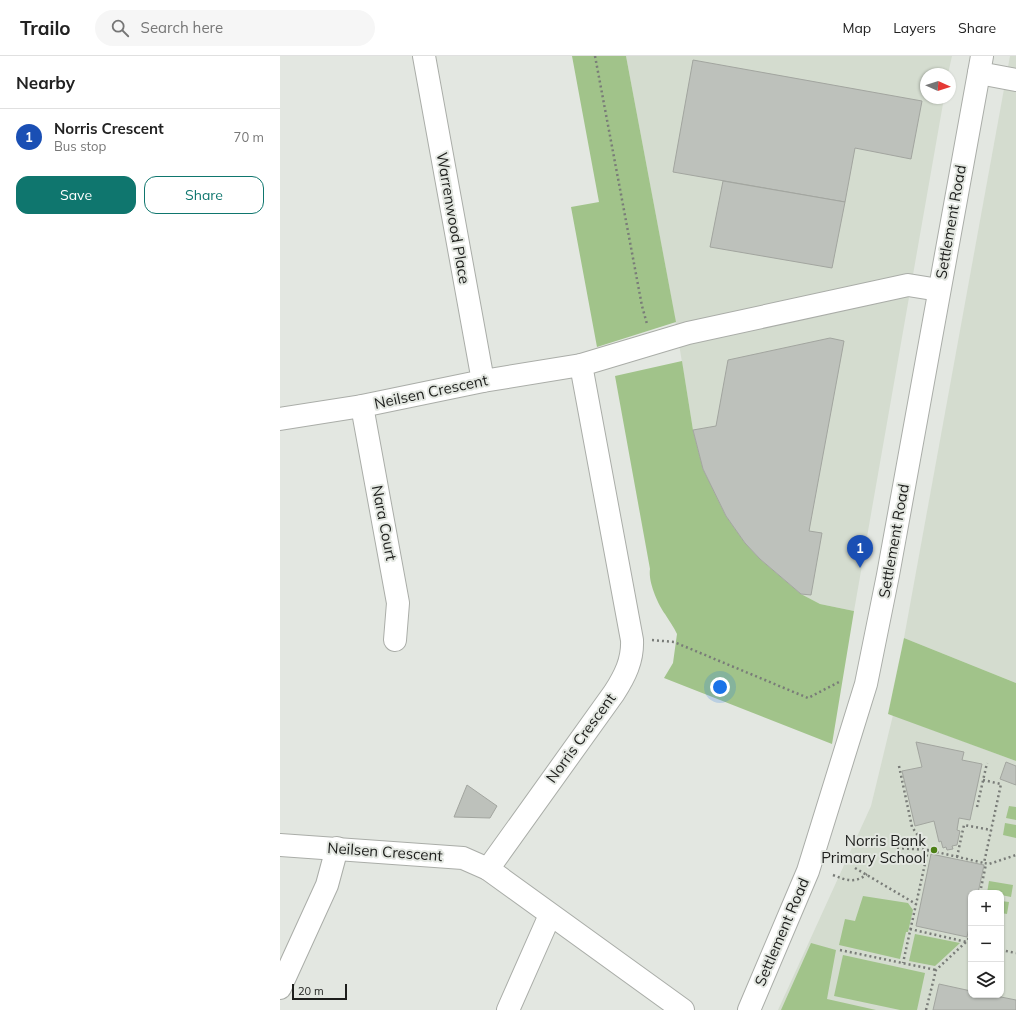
<!DOCTYPE html>
<meta charset="utf-8">
<style>
body{margin:0;font-family:Mulish,sans-serif;background:#f6f6f6;color:#222}
.controls{position:absolute;right:12px;bottom:12px;display:grid;overflow:hidden;border-radius:8px;box-shadow:0 1px 3px #0004}
.controls button{width:36px;height:36px;display:grid;place-items:center;padding:0;border:0;border-bottom:1px solid #e0e0e0;background:#fff;color:#222;font:20px sans-serif}
.compass{position:absolute;left:640px;top:12px;width:36px;height:36px;border-radius:50%;background:#fff;box-shadow:0 1px 3px #0004;rotate:93deg}
.scale{position:absolute;left:12px;bottom:10px;width:55px;box-sizing:border-box;padding-left:4px;border:2px solid #1d1e1c;border-top:0;font-size:11px;line-height:14px;white-space:nowrap;color:#1d1e1c;-webkit-text-stroke:3px #e3e7e1;paint-order:stroke}
.you{position:absolute;left:440px;top:631px;width:14px;height:14px;margin:-10px;border:3px solid #fff;border-radius:50%;background:#1a73e8;box-shadow:0 0 0 6px #1a73e833}
.badge{display:grid;place-items:center;width:26px;height:26px;border-radius:50%;background:#0f766e;color:#fff;font-size:13px;font-weight:700}
.pin{position:absolute;translate:-50% -33px;filter:drop-shadow(0 1px 2px #0008)}
.pin::after{content:'';position:absolute;top:21px;width:14px;height:12px;background:inherit;clip-path:polygon(0 0,100% 0,50% 100%)}
.list{margin:0;padding:0;list-style:none}
h2{display:flex;justify-content:space-between;align-items:center;height:52px;margin:0;padding:0 16px;font-size:17px}
h2 small{font-size:13px;font-weight:400;color:#767676}
.list li{display:grid;grid-template-columns:26px 1fr auto;gap:12px;align-items:center;box-sizing:border-box;height:56px;padding:0 16px;border-top:1px solid #e0e0e0}
.list b{display:block;font-size:15px;white-space:nowrap}
.list p{margin:0;font-size:13px;white-space:nowrap;color:#767676}
.list em{font-size:13px;font-style:normal;color:#767676}
.actions{display:flex;gap:8px;padding:12px 16px}
.actions a{flex:1;padding:9px 0;border:1px solid #0f766e;border-radius:12px;text-align:center;font-size:14px;color:#0f766e}
.actions .main{background:#0f766e;color:#fff}
.icon{flex:none;width:22px;height:22px;fill:none;stroke:currentColor;stroke-width:2;stroke-linecap:round;stroke-linejoin:round}
.map{position:relative;flex:none;width:736px;height:954px;overflow:hidden}
header{display:flex;align-items:center;gap:24px;box-sizing:border-box;height:56px;padding:0 20px;background:#fff;border-bottom:1px solid #e0e0e0}
header strong{font-size:19px}
nav{display:flex;gap:22px;margin-inline-start:auto;font-size:14px}
.search{width:280px;height:36px;background:#f6f6f6;display:flex;align-items:center;gap:10px;box-sizing:border-box;padding:0 14px;border-radius:22px;color:#767676;font-size:15px}
main{display:flex}
aside{flex:1;background:#fff}
.map>svg:first-child{display:block}
.built{fill:#d4dccf;fill-rule:evenodd}
.green{fill:#a1c38a}
.building{fill:#bdc1bb;stroke:#a2a59f}
.lines{fill:none;stroke-linecap:round;stroke-linejoin:round}
.minor-casing{stroke:#aaada8;stroke-width:24}
.major-casing{stroke:#aaada8;stroke-width:24}
.path{stroke:#797c78;stroke-width:2.5;stroke-dasharray:2 3;stroke-linecap:butt}
.minor{stroke:#fff;stroke-width:22}
.major{stroke:#fff;stroke-width:22}
.poi-dot{fill:#4d8116;stroke:#e3e7e1;stroke-width:1.5}
.labels{text-anchor:middle;stroke-width:4;stroke-linejoin:round;paint-order:stroke}
.street-label{font-size:15px;fill:#1d1e1c;stroke:#e3e7e1}
.poi-label{font-size:15px;fill:#1d1e1c;stroke:#e3e7e1;text-anchor:end}
</style>
<header>
<strong>Trailo</strong>
<div class="search"><svg class="icon" aria-label="search" viewBox="0 0 24 24"><circle cx="10" cy="10" r="6"/><path d="M15 15l6 6"/></svg>Search here</div>
<nav><a>Map</a><a>Layers</a><a>Share</a></nav>
</header>
<main>
<aside>
<h2>Nearby<small></small></h2>
<ul class="list">
<li><span class="badge" style="background:#1a4fb4">1</span><div><b>Norris Crescent</b><p>Bus stop</p></div><em>70 m</em></li>
</ul>
<div class="actions"><a class="main">Save</a><a>Share</a></div>
</aside>
<div class="map">
<svg width="736" height="954" viewBox="0 0 736 954">
<rect width="100%" height="100%" fill="#e3e7e1"/>
<g class="built">
<polygon points="346,0 672,0 668,18 646,18 646,42 664,42 574,555 540,548 534,545 521,538 480,503 465,487 446,460 423,413 413,374 393,251"/>
<polygon points="730,0 736,0 736,627 624,582"/>
<path d="M613 659 736 705V954H498L591 750ZM691 837H721V939H691Z"/>
</g>
<g class="green">
<polygon points="292,0 346,0 396,266 317,291 291,151 319,146"/>
<path d="M402 305 413 374 423 413 446 460 465 487 480 503 521 538 540 548 574 555 552 688 384 622 393 607 397 578C394 571 389 565 385 558 378 548 368 526 370 513L335 320Z"/>
<polygon points="624,582 736,627 736,705 608,658"/>
<polygon points="729,750 736,751 736,764 726,762"/>
<polygon points="725,767 736,769 736,782 723,779"/>
<polygon points="709,825 733,829 731,841 721,839 721,837 707,837"/>
<polygon points="583,840 628,847 633,854 628,876 626,876 620,903 559,889 565,863 575,865"/>
<polygon points="721,845 729,846 727,858 721,857"/>
<polygon points="635,878 680,887 655,910 629,905"/>
<polygon points="531,887 556,894 547,943 596,954 501,954"/>
<polygon points="563,899 645,917 637,954 620,954 554,940"/>
</g>
<g class="building">
<polygon points="413,4 642,45 631,103 575,92 565,146 393,116"/>
<polygon points="443,125 565,146 552,212 430,191"/>
<polygon points="550,282 564,285 529,475 542,477 531,539 521,538 480,503 465,487 446,460 423,413 413,374 436,370 448,304"/>
<polygon points="636,686 684,696 682,704 702,708 690,764 679,762 677,774 680,775 677,789 672,790 673,793 667,794 666,791 663,792 661,785 659,786 654,765 635,770 622,715 642,711"/>
<polygon points="726,706 736,710 736,729 720,723"/>
<polygon points="187,729 217,750 210,762 174,761"/>
<polygon points="651,798 704,809 698,837 691,837 691,862 687,881 636,870"/>
<polygon points="659,928 691,935 691,939 711,939 736,944 736,954 653,954"/>
</g>
<g class="lines">
<defs>
<g id="minor">
<polyline points="144,0 203,325"/>
<polyline points="699,17 736,24"/>
<polyline points="82,350 118,547 115,584"/>
<polyline points="0,363 82,350 203,325 301,309"/>
<polyline points="0,789 183,802 208,813"/>
<polyline points="0,932 47,829 57,792"/>
<polyline points="228,954 270,859"/>
<path d="M403 954 208 813 334 637C345 620 353 604 352 584L301 309 408 277 628 229 659 234"/>
</g>
<polyline id="major" points="469,954 528,815 586,628 608,519 702,0"/>
</defs>
<use href="#minor" class="minor-casing"/>
<use href="#major" class="major-casing"/>
<g class="path">
<polyline points="315,0 362,250 367,268"/>
<polyline points="372,584 394,586 528,642 559,626"/>
<polyline points="619,710 632,771 648,794 623,907"/>
<polyline points="703,724 721,728 704,807 709,808 736,799"/>
<polyline points="697,751 707,707"/>
<polyline points="617,792 648,794 704,807"/>
<polyline points="677,801 684,769 711,774"/>
<polyline points="575,812 636,848"/>
<path d="M553 819C565 824 575 828 587 818"/>
<polyline points="700,837 706,808"/>
<polyline points="630,873 691,887"/>
<polyline points="560,894 656,914"/>
<polyline points="721,894 736,897"/>
<polyline points="646,954 656,914 686,886 690,881 691,877"/>
</g>
<use href="#minor" class="minor"/>
<use href="#major" class="major"/>
</g>
<circle class="poi-dot" cx="654" cy="794" r="4"/>
<g class="labels">
<g class="street-label">
<text transform="translate(173 162) rotate(80)" y="5">Warrenwood Place</text>
<text transform="translate(671 166) rotate(-80)" y="5">Settlement Road</text>
<text transform="translate(151 336) rotate(-12)" y="5">Neilsen Crescent</text>
<text transform="translate(104 467) rotate(79)" y="5">Nara Court</text>
<text transform="translate(614 485) rotate(-80)" y="5">Settlement Road</text>
<text transform="translate(301 682) rotate(-54)" y="5">Norris Crescent</text>
<text transform="translate(105 796) rotate(4)" y="5">Neilsen Crescent</text>
<text transform="translate(502 876) rotate(-67)" y="5">Settlement Road</text>
</g>
<g class="poi-label">
<text x="646" y="790">Norris Bank<tspan x="646" dy="17">Primary School</tspan></text>
</g>
</g>
</svg>
<div class="controls">
<button>+</button>
<button>−</button>
<button><svg class="icon" aria-label="layers" viewBox="0 0 24 24"><path d="M12 4l9 5-9 5-9-5zM3 14l9 5 9-5"/></svg></button>
</div>
<svg class="compass" viewBox="-18 -18 36 36"><path d="M0-13l5 13h-10z" fill="#e53935"/><path d="M0 13l5-13h-10z" fill="#767676"/></svg>
<div class="scale">20 m</div>
<div class="you"></div>
<div class="pin badge" style="left:580px;top:512px;background:#1a4fb4">1</div>
</div>
</main>
